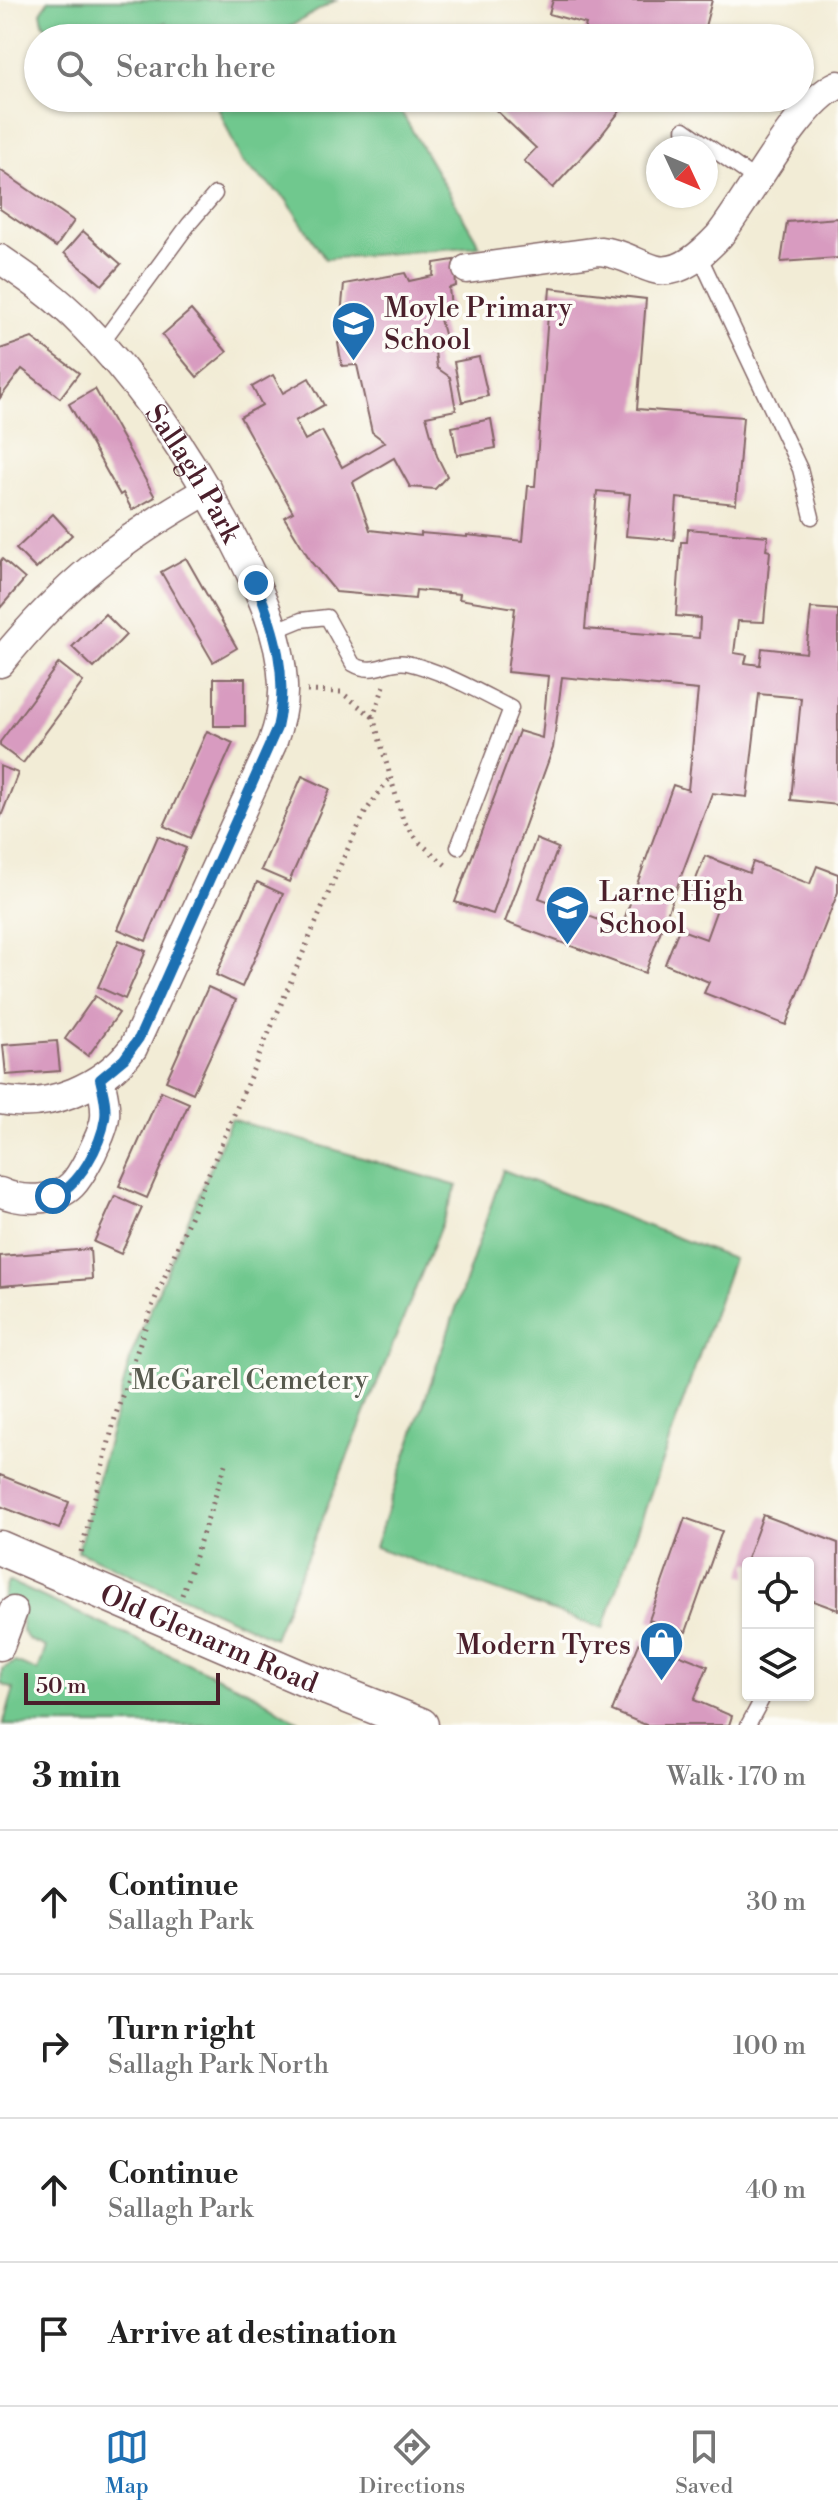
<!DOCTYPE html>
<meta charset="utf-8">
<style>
body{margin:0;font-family:"Libre Bodoni",serif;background:#f2f2f2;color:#222}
.controls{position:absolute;right:24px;bottom:24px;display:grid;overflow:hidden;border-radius:8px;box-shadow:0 2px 6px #0004}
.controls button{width:72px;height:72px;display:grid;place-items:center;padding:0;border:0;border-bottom:2px solid #e0e0e0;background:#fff;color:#222;font:40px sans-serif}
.compass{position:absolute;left:646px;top:136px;width:72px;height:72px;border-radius:50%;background:#fff;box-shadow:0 2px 6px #0004;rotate:134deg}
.scale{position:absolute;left:24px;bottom:20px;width:196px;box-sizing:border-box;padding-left:8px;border:4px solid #4a1f2b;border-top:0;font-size:22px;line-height:28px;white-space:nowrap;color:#4a1f2b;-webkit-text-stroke:6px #fdfcf7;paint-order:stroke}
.stop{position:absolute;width:24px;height:24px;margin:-18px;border:6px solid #1f6fb2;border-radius:50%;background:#fff}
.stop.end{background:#1f6fb2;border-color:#fff;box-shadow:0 2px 8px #0008}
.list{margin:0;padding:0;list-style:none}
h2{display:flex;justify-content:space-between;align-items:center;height:104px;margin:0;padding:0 32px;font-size:34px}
h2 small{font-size:26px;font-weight:400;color:#767676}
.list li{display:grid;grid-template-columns:52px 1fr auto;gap:24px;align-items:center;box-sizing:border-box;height:144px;padding:0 32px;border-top:2px solid #e0e0e0}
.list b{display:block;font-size:30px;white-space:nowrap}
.list p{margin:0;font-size:26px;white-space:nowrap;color:#767676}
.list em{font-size:26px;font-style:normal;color:#767676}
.icon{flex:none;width:44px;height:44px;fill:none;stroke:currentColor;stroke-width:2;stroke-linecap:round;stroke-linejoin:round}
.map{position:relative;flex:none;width:838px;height:1725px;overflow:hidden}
.search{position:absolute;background:#fff;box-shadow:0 2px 6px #0004;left:24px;right:24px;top:24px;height:88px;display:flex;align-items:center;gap:20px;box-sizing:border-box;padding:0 28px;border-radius:44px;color:#767676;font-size:30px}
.sheet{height:680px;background:#fff}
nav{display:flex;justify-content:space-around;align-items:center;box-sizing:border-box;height:112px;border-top:2px solid #e0e0e0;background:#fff;font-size:22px;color:#767676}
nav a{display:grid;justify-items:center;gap:4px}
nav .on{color:#1f6fb2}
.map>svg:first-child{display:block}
.green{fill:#6fc88e;stroke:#5c745c;stroke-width:2}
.building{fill:#d89bc0}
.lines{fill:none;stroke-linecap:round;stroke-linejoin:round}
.service-casing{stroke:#856767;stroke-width:17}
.minor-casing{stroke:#856767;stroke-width:31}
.tertiary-casing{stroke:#856767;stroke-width:37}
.path{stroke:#856767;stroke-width:5;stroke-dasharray:2 6;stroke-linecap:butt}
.service{stroke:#fff;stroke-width:14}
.minor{stroke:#fff;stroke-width:28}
.tertiary{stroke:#fff;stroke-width:34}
.route{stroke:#1f6fb2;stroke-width:10}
.labels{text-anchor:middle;stroke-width:7;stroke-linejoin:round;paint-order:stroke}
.poi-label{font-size:28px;fill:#4a1f2b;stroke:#fdfcf7;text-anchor:start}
.street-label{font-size:28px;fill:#4a1f2b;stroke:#fdfcf7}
.park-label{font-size:28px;fill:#575a4e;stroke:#fdfcf7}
</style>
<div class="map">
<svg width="838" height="1725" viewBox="0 0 838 1725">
<rect width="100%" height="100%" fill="#fdfcf7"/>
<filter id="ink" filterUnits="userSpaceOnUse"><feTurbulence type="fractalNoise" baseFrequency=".0125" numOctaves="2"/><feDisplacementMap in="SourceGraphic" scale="16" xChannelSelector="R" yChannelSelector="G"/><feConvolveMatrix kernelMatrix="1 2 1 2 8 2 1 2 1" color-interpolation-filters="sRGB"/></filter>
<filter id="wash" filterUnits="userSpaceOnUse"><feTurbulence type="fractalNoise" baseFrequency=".006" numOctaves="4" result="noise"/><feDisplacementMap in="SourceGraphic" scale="32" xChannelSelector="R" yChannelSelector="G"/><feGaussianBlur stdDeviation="1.8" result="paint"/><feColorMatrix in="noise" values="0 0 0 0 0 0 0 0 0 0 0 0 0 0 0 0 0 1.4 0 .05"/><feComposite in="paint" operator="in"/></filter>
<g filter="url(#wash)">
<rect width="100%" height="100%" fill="#f2ecd6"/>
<g class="green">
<polygon points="49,0 336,0 270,38 175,38 166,22 136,38 58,38 43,23 41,12"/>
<polygon points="214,98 393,98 480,246 325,259 286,199 242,162"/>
<polygon points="231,1119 457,1186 274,1638 78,1551 132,1353"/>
<polygon points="503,1170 733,1259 603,1629 375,1547"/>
<polygon points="8,1581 251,1692 290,1717 309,1725 3,1725 14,1689 1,1684 2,1669 15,1662 38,1671 46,1647 29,1640 22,1631 22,1615 0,1605"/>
</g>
<g id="blocks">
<g class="building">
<polygon points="553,0 712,0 702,38 582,38 586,24 549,14"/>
<polygon points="483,98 630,98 599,138 553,188 524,161 536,148"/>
<polygon points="0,170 74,221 56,247 0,209"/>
<polygon points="838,218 838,258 781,262 787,222"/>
<polygon points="83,231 121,264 102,285 64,253"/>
<polygon points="454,260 456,286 449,288 451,308 438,312 445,338 434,343 437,368 450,377 456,410 426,416 437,456 447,476 435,489 410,487 394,458 353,482 370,530 421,536 421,533 467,537 467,535 523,541 528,486 535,486 550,288 646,299 637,409 743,417 736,504 677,498 674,540 626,536 630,494 597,491 585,629 699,638 700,618 676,616 681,542 687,542 688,529 768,536 766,550 770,551 764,622 738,621 734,653 747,655 745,663 760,665 762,648 806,653 811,608 838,610 838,805 791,800 801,698 759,694 747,797 712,793 645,973 505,922 536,839 558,848 539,898 621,928 673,785 688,790 698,690 562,677 553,748 493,914 455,902 519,731 542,738 548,676 507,672 515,608 459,599 460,594 416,590 415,599 336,592 312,563 284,517 293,512 240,417 262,405 252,387 273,375 283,393 309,378 324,405 295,421 305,440 322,431 342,467 385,442 372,432 357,365 342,366 338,343 356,338 357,321 340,326 344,284 405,273 409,281 433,276 434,263"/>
<polygon points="191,310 227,352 197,377 162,335"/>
<polygon points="32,338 79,373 60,398 22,369 0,398 0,349"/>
<polygon points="479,357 488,396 462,402 454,362"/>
<polygon points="95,389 155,497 132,510 123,493 120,495 69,404"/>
<polygon points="491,419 496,448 457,455 452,427"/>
<polygon points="53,514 72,535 36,569 16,549"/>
<polygon points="186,558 237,648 213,662 161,572"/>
<polygon points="2,559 25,579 0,608 0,562"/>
<polygon points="105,614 126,635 94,668 72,647"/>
<polygon points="59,663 83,682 23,763 0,746 0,742"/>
<rect x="214" y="678" width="31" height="48"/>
<polygon points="207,731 233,743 190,838 164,826"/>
<polygon points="0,766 18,773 0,819"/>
<polygon points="302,776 330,789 289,882 261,870"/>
<polygon points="158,836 186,848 146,941 118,929"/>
<polygon points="705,856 749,873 753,862 810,884 817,866 838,874 838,892 786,1025 704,993 709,982 665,964 679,929 706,939 718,906 690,895"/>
<polygon points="257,882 283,894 242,987 216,975"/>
<polygon points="119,940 146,951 125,999 98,987"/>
<polygon points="208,987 236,1000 193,1093 166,1081"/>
<polygon points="95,996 119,1013 88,1056 65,1039"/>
<polygon points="57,1041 60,1071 6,1075 3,1045"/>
<polygon points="161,1091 189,1103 147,1198 119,1186"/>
<polygon points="115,1196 142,1208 121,1254 94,1242"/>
<polygon points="90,1249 92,1279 0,1286 0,1256"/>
<polygon points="0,1475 69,1502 59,1529 0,1506"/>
<polygon points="763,1515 838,1543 838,1610 808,1599 808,1563 748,1563 748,1577 741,1575"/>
<polygon points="685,1518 722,1531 686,1632 649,1620"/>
<polygon points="641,1639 708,1666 694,1700 732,1716 729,1725 646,1725 612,1711"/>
</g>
</g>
</g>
<g filter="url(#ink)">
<use href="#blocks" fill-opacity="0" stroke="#856767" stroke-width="2"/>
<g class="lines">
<defs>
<g id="service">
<polyline points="684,129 758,181"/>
<polyline points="699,255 800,469 812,517"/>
<polyline points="100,345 189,224 215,194"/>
<path d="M274 631 301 620 327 617 353 664C375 677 387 659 407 663 443 671 479 692 511 708L458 847"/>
<polyline points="748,1725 761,1701"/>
</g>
<g id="minor">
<path id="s1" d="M0 259C29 279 57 298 81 323 144 387 194 462 235 542 258 587 281 633 283 685 284 705 279 725 272 744L133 1048C102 1087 50 1110 0 1100"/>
<path d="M467 269 600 251C622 253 635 263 654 269 679 277 704 252 719 236 749 199 798 102 838 85"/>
<path d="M0 663C63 585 121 539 208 490"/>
<path d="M0 1192C21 1202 55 1202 72 1185 81 1176 86 1164 92 1153 97 1141 104 1130 105 1117 106 1104 103 1092 100 1079"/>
<polyline points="0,1646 13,1611"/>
</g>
<g id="tertiary">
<path id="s2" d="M0 1548 302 1678 421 1725"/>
</g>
</defs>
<use href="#service" class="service-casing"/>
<use href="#minor" class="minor-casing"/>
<use href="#tertiary" class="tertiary-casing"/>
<g class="path">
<polyline points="384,686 373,717 403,820 419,842 448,867"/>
<polyline points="307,691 341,692 373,717"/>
<polyline points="81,1552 116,1414 153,1304 343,859 366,811 389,779"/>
<polyline points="182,1595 227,1461"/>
</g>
<use href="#service" class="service"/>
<use href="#minor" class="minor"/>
<use href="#tertiary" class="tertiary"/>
</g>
</g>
<g class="lines" filter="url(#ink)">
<path class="route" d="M53 1196C79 1187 101 1145 105 1118 107 1105 103 1092 100 1079L124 1059 139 1038 277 728C289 676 275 631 256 583"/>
</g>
<defs>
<symbol id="school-pin" viewBox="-11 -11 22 30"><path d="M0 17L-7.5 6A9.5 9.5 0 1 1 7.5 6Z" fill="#1f6fb2" stroke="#fdfcf7"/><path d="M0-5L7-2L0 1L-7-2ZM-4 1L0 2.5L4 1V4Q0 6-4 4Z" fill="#fff"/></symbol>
<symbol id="shop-pin" viewBox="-11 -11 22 30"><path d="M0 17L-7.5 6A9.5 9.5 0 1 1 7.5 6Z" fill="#1f6fb2" stroke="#fdfcf7"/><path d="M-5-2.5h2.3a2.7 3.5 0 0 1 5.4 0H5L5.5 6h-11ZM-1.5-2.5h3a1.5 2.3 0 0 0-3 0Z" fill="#fff"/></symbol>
</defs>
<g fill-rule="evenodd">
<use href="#school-pin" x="328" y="298" width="51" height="69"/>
<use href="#school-pin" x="542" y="882" width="51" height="69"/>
<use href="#shop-pin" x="636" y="1618" width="51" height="69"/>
</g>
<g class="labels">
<g class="poi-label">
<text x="384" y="317">Moyle Primary<tspan x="384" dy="32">School</tspan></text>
<text x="599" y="901">Larne High<tspan x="599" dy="32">School</tspan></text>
<text x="631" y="1654" text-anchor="end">Modern Tyres</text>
</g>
<g class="street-label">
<text dy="10" stroke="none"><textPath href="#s1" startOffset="292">Sallagh Park</textPath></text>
<text dy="10" stroke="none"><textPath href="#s2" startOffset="228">Old Glenarm Road</textPath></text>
</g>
<g class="park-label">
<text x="250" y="1389">McGarel Cemetery</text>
</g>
</g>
</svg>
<div class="controls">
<button><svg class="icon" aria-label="locate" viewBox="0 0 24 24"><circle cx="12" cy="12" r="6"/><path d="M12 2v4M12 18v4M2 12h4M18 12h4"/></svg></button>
<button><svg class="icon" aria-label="layers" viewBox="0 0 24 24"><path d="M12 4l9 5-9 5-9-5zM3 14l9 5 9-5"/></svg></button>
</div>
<svg class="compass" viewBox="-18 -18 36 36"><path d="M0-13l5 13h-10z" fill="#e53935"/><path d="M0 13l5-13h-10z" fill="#767676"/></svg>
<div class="scale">50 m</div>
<div class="stop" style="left:53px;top:1196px"></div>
<div class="stop end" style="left:256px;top:583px"></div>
<div class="search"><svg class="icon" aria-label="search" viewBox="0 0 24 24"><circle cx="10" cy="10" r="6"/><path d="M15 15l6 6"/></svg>Search here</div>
</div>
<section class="sheet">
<h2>3 min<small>Walk · 170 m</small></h2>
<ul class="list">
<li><svg class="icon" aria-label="ahead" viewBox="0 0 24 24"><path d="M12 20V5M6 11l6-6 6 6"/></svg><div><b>Continue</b><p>Sallagh Park</p></div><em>30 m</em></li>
<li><svg class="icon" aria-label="right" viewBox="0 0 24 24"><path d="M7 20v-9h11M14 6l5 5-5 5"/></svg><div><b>Turn right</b><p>Sallagh Park North</p></div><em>100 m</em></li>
<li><svg class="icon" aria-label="ahead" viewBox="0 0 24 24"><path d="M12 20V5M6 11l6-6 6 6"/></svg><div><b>Continue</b><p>Sallagh Park</p></div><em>40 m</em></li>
<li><svg class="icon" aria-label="arrive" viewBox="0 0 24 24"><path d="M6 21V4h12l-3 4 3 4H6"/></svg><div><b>Arrive at destination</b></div></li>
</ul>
</section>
<nav>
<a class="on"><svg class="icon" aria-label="map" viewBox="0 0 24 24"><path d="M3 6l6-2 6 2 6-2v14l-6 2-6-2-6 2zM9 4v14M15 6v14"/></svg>Map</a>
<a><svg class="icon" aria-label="directions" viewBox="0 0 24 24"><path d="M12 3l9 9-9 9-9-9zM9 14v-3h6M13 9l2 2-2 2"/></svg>Directions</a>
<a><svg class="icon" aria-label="saved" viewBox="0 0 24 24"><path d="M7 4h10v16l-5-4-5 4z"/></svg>Saved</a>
</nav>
